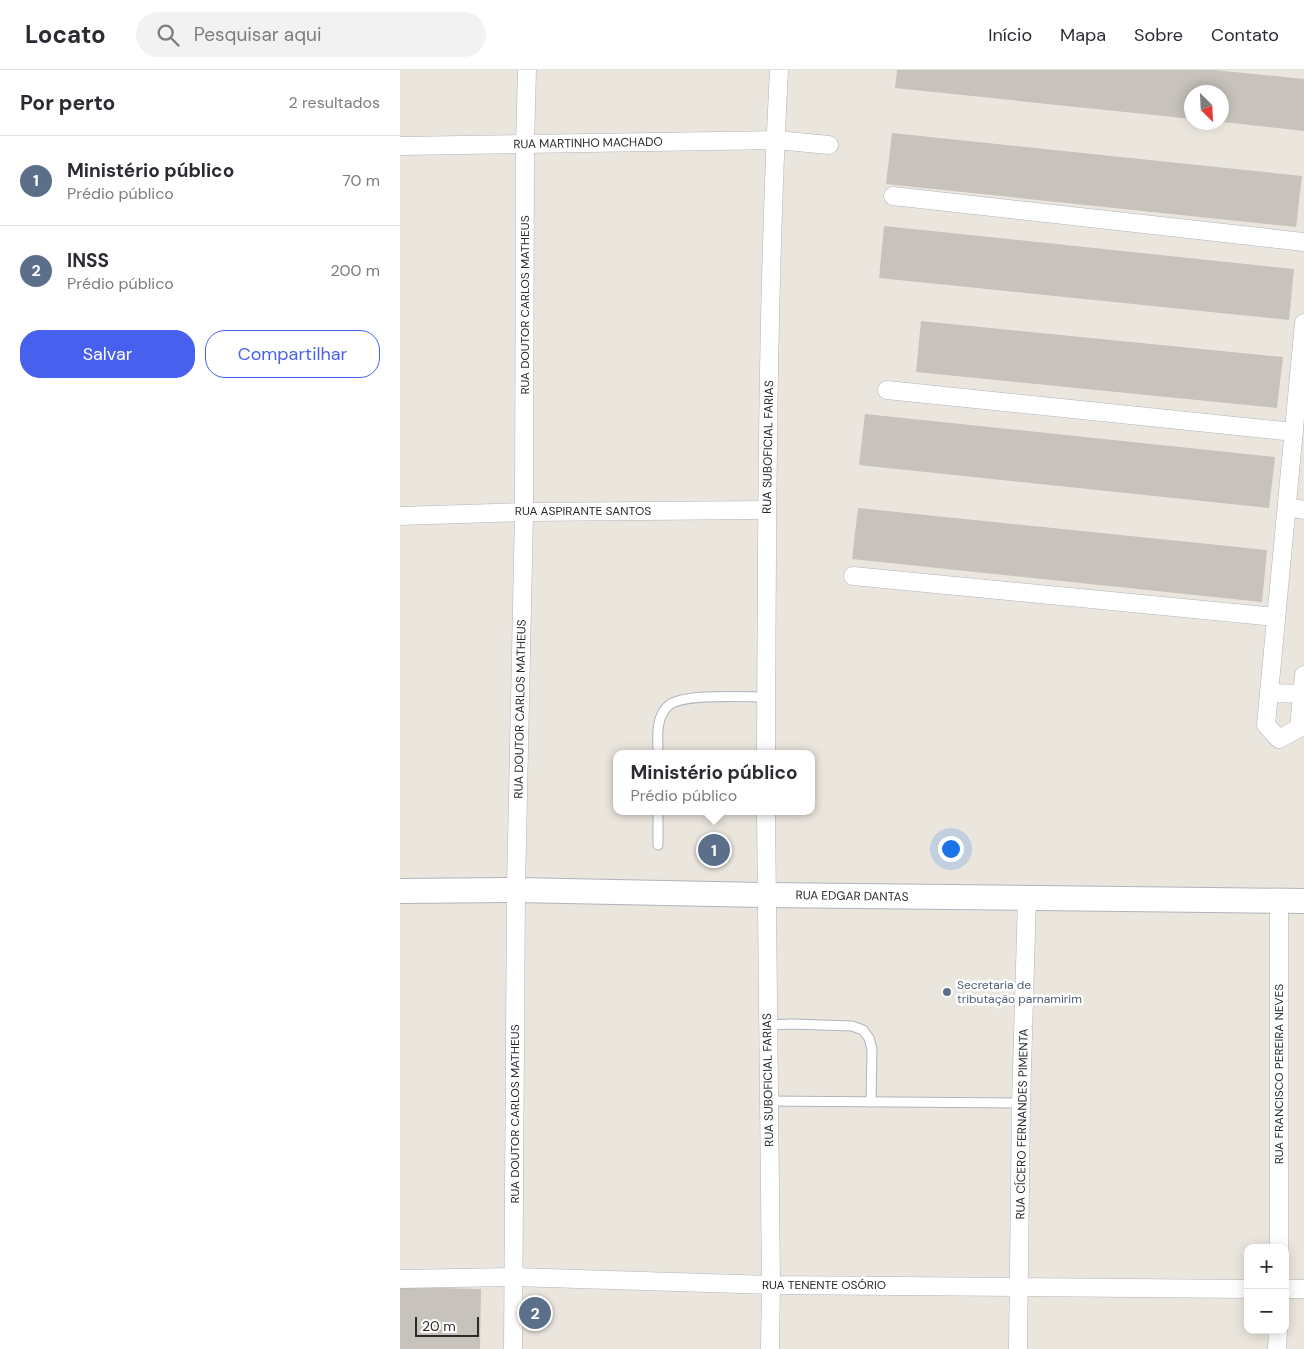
<!DOCTYPE html>
<html lang="pt">
<meta charset="utf-8">
<style>
body{margin:0;font-family:"DM Sans",sans-serif;background:#f2f2f3;color:#2b2b33}
.controls{position:absolute;right:15px;bottom:15px;display:grid;overflow:hidden;border-radius:10px;box-shadow:0 2px 12px #0003}
.controls button{width:45px;height:45px;display:grid;place-items:center;padding:0;border:0;border-bottom:1px solid #e1e1e2;background:#fff;color:#2b2b33;font:25px sans-serif}
.compass{position:absolute;left:784px;top:15px;width:45px;height:45px;border-radius:50%;background:#fff;box-shadow:0 2px 12px #0003;rotate:156deg}
.scale{position:absolute;left:15px;bottom:12px;width:64px;box-sizing:border-box;padding-left:5px;border:2px solid #2a2a2a;border-top:0;font-size:14px;line-height:18px;white-space:nowrap;color:#2a2a2a;-webkit-text-stroke:4px #fff;paint-order:stroke}
.you{position:absolute;left:550px;top:778px;width:18px;height:18px;margin:-12px;border:4px solid #fff;border-radius:50%;background:#1a73e8;box-shadow:0 0 0 8px #1a73e833}
.badge{display:grid;place-items:center;width:32px;height:32px;border-radius:50%;background:#4760ee;color:#fff;font-size:16px;font-weight:700}
.pin{position:absolute;translate:-50% -50%;border:2px solid #fff;box-shadow:0 1px 5px #0006}
.popup{position:absolute;left:213px;top:680px;width:202px;height:65px;box-sizing:border-box;display:grid;place-content:center;border-radius:10px;background:#fff;filter:drop-shadow(0 1px 4px #0005);font-size:16px;white-space:nowrap;color:#7c7c81}
.popup b{font-size:19px;color:#2b2b33}
.popup::after{content:'';position:absolute;left:50%;top:100%;margin-left:-10px;border:10px solid transparent;border-top-color:#fff}
.list{margin:0;padding:0;list-style:none}
h2{display:flex;justify-content:space-between;align-items:center;height:65px;margin:0;padding:0 20px;font-size:21px}
h2 small{font-size:16px;font-weight:400;color:#7c7c81}
.list li{display:grid;grid-template-columns:32px 1fr auto;gap:15px;align-items:center;box-sizing:border-box;height:90px;padding:0 20px;border-top:1px solid #e1e1e2}
.list b{display:block;font-size:19px;white-space:nowrap}
.list p{margin:0;font-size:16px;white-space:nowrap;color:#7c7c81}
.list em{font-size:16px;font-style:normal;color:#7c7c81}
.actions{display:flex;gap:10px;padding:15px 20px}
.actions a{flex:1;padding:11px 0;border:1px solid #4760ee;border-radius:20px;text-align:center;font-size:18px;color:#4760ee}
.actions .main{background:#4760ee;color:#fff}
.icon{flex:none;width:28px;height:28px;fill:none;stroke:currentColor;stroke-width:2;stroke-linecap:round;stroke-linejoin:round}
.map{position:relative;flex:none;width:904px;height:1279px;overflow:hidden}
header{display:flex;align-items:center;gap:30px;box-sizing:border-box;height:70px;padding:0 25px;background:#fff;border-bottom:1px solid #e1e1e2}
header strong{font-size:24px}
nav{display:flex;gap:28px;margin-inline-start:auto;font-size:18px}
.search{width:350px;height:45px;background:#f2f2f3;display:flex;align-items:center;gap:12px;box-sizing:border-box;padding:0 18px;border-radius:28px;color:#7c7c81;font-size:19px}
main{display:flex}
aside{flex:1;background:#fff}
.map>svg:first-child{display:block}
.building{fill:#c7c2bc}
.lines{fill:none;stroke-linecap:round;stroke-linejoin:round}
.lane-casing{stroke:#b0b3bd;stroke-width:11}
.street-casing{stroke:#b0b3bd;stroke-width:19}
.secondary-casing{stroke:#b0b3bd;stroke-width:26}
.lane{stroke:#fff;stroke-width:9}
.street{stroke:#fff;stroke-width:18}
.secondary{stroke:#fff;stroke-width:24}
.service-dot{fill:#5c6f8a;stroke:#fff;stroke-width:2}
.labels{text-anchor:middle;stroke-width:5;stroke-linejoin:round;paint-order:stroke}
.street-label{font-size:12px;fill:#2a2a2a;stroke:#fff}
.service-label{font-size:12px;fill:#4e5e75;stroke:#fff;text-anchor:start}
</style>
<header>
<strong>Locato</strong>
<div class="search"><svg class="icon" aria-label="search" viewBox="0 0 24 24"><circle cx="10" cy="10" r="6"/><path d="M15 15l6 6"/></svg>Pesquisar aqui</div>
<nav><a>Início</a><a>Mapa</a><a>Sobre</a><a>Contato</a></nav>
</header>
<main>
<aside>
<h2>Por perto<small>2 resultados</small></h2>
<ul class="list">
<li><span class="badge" style="background:#5c6f8a">1</span><div><b>Ministério público</b><p>Prédio público</p></div><em>70 m</em></li>
<li><span class="badge" style="background:#5c6f8a">2</span><div><b>INSS</b><p>Prédio público</p></div><em>200 m</em></li>
</ul>
<div class="actions"><a class="main">Salvar</a><a>Compartilhar</a></div>
</aside>
<div class="map">
<svg width="904" height="1279" viewBox="0 0 904 1279">
<rect width="100%" height="100%" fill="#ebe6dd"/>
<g class="building">
<polygon points="497,0 814,0 904,9 904,61 822,52 822,22 792,22 792,49 495,18"/>
<polygon points="492,63 902,106 896,157 486,114"/>
<polygon points="484,156 894,199 889,250 479,208"/>
<polygon points="521,251 883,287 877,338 516,302"/>
<polygon points="465,344 875,387 869,438 459,395"/>
<polygon points="458,438 867,480 862,532 452,489"/>
<polygon points="0,1217 81,1219 80,1279 0,1279"/>
</g>
<g class="lines">
<defs>
<g id="lane">
<path d="M258 684C258 668 255 648 268 636 281 623 345 627 366 627"/>
<polyline points="258,741 258,775"/>
<polyline points="367,955 392,954 452,956 463,960 469,968 472,979 471,1032"/>
<polyline points="368,1031 621,1033"/>
</g>
<g id="street">
<polyline points="0,76 376,70 429,75"/>
<polyline points="493,126 904,172"/>
<polyline points="904,253 866,655 879,669 899,658 904,605"/>
<polyline points="487,320 894,362"/>
<polyline points="887,437 904,440"/>
<polyline points="0,446 124,442 367,440"/>
<polyline points="453,506 876,547"/>
<polyline points="869,623 902,624"/>
<path d="M366 684C367 456 367 228 379 0"/>
<polyline points="366,741 371,1215 370,1279"/>
<polyline points="879,1178 879,831"/>
<polyline points="0,1209 114,1207 371,1215 848,1219"/>
<polyline points="885,1219 904,1219"/>
<polyline points="113,1279 116,820 124,442 125,74 127,0"/>
<polyline points="618,1279 621,1033 627,828"/>
<polyline points="877,1279 878,1260"/>
</g>
<polyline id="secondary" points="0,821 116,820 365,825 904,831"/>
</defs>
<use href="#lane" class="lane-casing"/>
<use href="#street" class="street-casing"/>
<use href="#secondary" class="secondary-casing"/>
<use href="#lane" class="lane"/>
<use href="#street" class="street"/>
<use href="#secondary" class="secondary"/>
</g>
<circle class="service-dot" cx="547" cy="922" r="5"/>
<g class="labels">
<g class="street-label">
<text transform="translate(188 73) rotate(-1)" y="4">RUA MARTINHO MACHADO</text>
<text transform="translate(125 235) rotate(-90)" y="4">RUA DOUTOR CARLOS MATHEUS</text>
<text transform="translate(368 377) rotate(-89)" y="4">RUA SUBOFICIAL FARIAS</text>
<text x="183" y="445">RUA ASPIRANTE SANTOS</text>
<text transform="translate(120 639) rotate(-89)" y="4">RUA DOUTOR CARLOS MATHEUS</text>
<text transform="translate(452 826) rotate(1)" y="4">RUA EDGAR DANTAS</text>
<text transform="translate(879 1004) rotate(-90)" y="4">RUA FRANCISCO PEREIRA NEVES</text>
<text transform="translate(368 1010) rotate(-91)" y="4">RUA SUBOFICIAL FARIAS</text>
<text transform="translate(115 1044) rotate(-90)" y="4">RUA DOUTOR CARLOS MATHEUS</text>
<text transform="translate(622 1054) rotate(-89)" y="4">RUA CÍCERO FERNANDES PIMENTA</text>
<text x="424" y="1219">RUA TENENTE OSÓRIO</text>
</g>
<g class="service-label">
<text x="557" y="919">Secretaria de<tspan x="557" dy="14">tributação parnamirim</tspan></text>
</g>
</g>
</svg>
<div class="controls">
<button>+</button>
<button>−</button>
</div>
<svg class="compass" viewBox="-18 -18 36 36"><path d="M0-13l5 13h-10z" fill="#e53935"/><path d="M0 13l5-13h-10z" fill="#7c7c81"/></svg>
<div class="scale">20 m</div>
<div class="you"></div>
<div class="pin badge" style="left:314px;top:780px;background:#5c6f8a">1</div>
<div class="popup"><b>Ministério público</b>Prédio público</div>
<div class="pin badge" style="left:135px;top:1243px;background:#5c6f8a">2</div>
</div>
</main>
